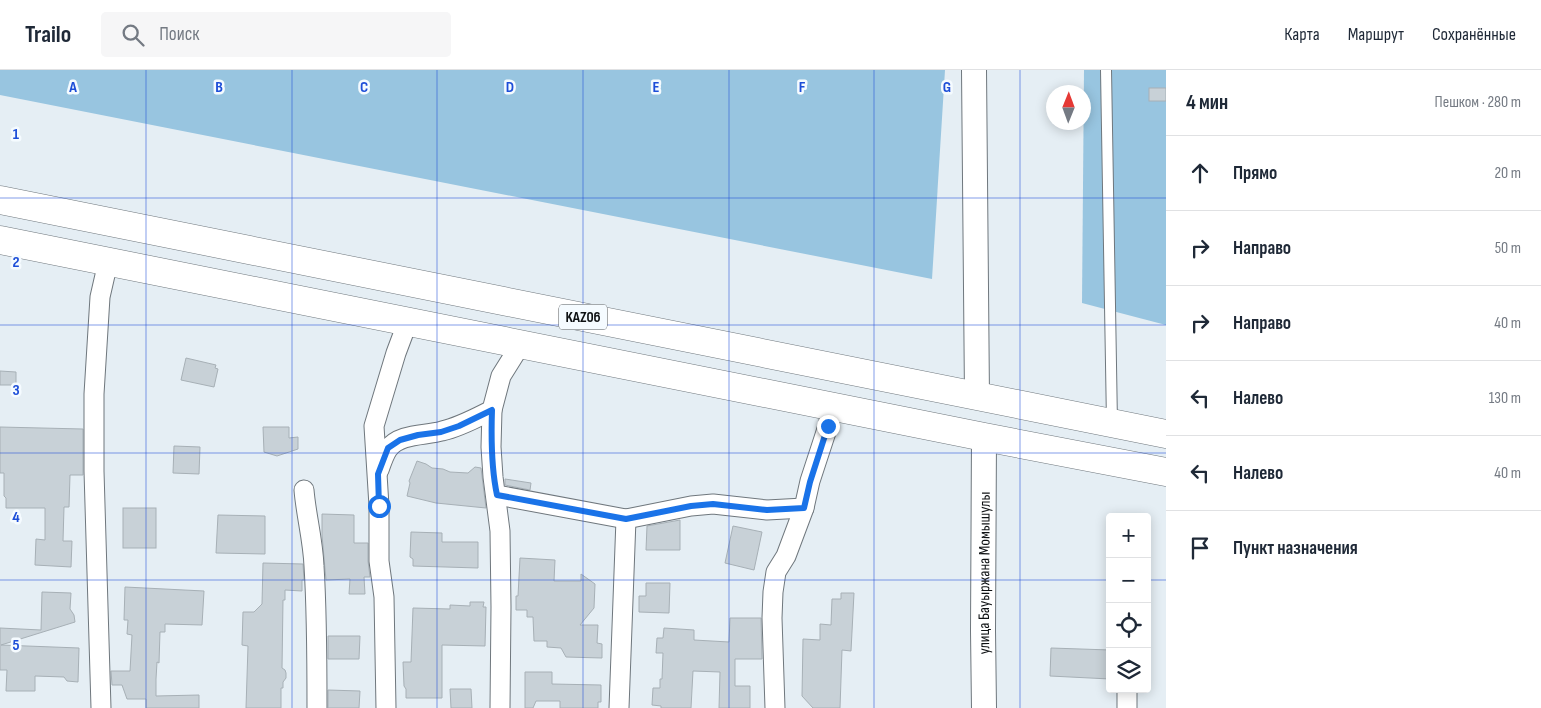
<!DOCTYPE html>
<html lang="ru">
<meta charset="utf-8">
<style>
body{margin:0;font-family:"Sofia Sans Condensed",sans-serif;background:#f6f6f7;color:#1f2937}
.controls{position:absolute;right:15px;bottom:15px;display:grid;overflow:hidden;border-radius:5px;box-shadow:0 2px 12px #0003}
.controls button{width:45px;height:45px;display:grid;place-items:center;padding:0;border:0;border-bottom:1px solid #e0e1e3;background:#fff;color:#1f2937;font:25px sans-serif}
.compass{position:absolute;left:1046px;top:15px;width:45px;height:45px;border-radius:50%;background:#fff;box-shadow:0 2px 12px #0003;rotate:1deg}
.stop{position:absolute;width:15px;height:15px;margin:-11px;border:4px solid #1a73e8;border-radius:50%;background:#fff}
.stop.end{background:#1a73e8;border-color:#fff;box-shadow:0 1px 5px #0008}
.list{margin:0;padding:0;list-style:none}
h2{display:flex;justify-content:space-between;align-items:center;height:65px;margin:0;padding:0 20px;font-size:21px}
h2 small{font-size:16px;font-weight:400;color:#747a83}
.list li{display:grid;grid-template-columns:32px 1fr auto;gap:15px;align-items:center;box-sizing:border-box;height:75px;padding:0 20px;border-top:1px solid #e0e1e3}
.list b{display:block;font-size:19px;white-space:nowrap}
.list em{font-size:16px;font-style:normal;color:#747a83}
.icon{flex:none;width:28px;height:28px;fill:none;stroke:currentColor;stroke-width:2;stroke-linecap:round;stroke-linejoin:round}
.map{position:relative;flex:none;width:1166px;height:638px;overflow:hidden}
header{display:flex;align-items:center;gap:30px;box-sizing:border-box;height:70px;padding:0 25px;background:#fff;border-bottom:1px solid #e0e1e3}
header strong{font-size:24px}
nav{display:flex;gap:28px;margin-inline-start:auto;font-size:18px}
.search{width:350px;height:45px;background:#f6f6f7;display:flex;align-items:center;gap:12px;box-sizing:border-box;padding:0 18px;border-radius:5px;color:#747a83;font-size:19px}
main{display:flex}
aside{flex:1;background:#fff}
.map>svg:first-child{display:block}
.green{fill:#98c5e0}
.building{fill:#c8d1d7;stroke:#a7b0b6}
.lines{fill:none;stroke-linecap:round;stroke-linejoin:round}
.service-casing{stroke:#6f777d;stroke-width:12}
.minor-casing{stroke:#6f777d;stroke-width:21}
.tertiary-casing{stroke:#6f777d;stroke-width:26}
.trunk-casing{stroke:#6f777d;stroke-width:29}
.service{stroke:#fff;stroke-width:10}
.minor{stroke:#fff;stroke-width:19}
.tertiary{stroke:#fff;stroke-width:24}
.trunk{stroke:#fff;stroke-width:28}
.route{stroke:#1a73e8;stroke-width:6}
.grid{fill:none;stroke:#1d4ed8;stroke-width:1;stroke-opacity:0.55}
.labels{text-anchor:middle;stroke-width:5;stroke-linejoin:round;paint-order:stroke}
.shield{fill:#f5fbff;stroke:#535659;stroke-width:1}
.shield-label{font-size:15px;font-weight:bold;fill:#0d1012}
.street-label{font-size:16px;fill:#0d1012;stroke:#f5fbff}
.grid-label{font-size:16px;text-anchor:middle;font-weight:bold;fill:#1d4ed8;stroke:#f5fbff;stroke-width:5;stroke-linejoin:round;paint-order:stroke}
</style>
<header>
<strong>Trailo</strong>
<div class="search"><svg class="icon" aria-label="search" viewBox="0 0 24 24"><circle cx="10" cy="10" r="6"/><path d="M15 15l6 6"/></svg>Поиск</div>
<nav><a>Карта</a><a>Маршрут</a><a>Сохранённые</a></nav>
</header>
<main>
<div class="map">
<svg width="1166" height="638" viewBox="0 0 1166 638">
<rect width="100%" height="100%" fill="#e5eef4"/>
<g class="green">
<polygon points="0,0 945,0 932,209 0,25"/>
<polygon points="1084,0 1166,0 1166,255 1082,233"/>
</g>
<g class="building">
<rect x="1149" y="18" width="17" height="13"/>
<polygon points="186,288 216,295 215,298 218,299 214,317 181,310"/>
<polygon points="0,301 16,302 16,315 0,315"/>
<polygon points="0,357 83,359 83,405 70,405 69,437 64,437 63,471 72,471 71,497 35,495 36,469 45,470 45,438 6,438 6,428 4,426 4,403 0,403"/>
<polygon points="263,357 289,357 289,368 298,367 298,379 277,386 264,382"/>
<polygon points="174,376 200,377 199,404 173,403"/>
<polygon points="417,391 426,394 432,398 443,399 450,402 468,403 475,397 481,398 486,438 436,433 407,426 410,413 409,411"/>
<polygon points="505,409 531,413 530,420 505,415"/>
<rect x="123" y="438" width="33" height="40"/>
<polygon points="322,444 354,445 354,473 368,473 368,491 370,507 364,507 365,524 349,524 350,509 326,510 322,465"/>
<polygon points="218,445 265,446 265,484 216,483"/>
<polygon points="680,450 680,480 646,480 647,456"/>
<polygon points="733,456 762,462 754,500 725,493"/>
<polygon points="411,462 442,463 442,472 478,472 478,498 413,496 413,489 410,487"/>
<polygon points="520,488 555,490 554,511 581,511 581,504 595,514 594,538 580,555 598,555 597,573 602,574 602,588 566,587 561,578 547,577 547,571 534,571 533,547 527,547 527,540 516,540 516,526 518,526"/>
<polygon points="263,493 303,494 304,510 302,510 302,521 285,520 285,530 283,530 282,598 285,600 286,603 286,608 283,612 283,618 281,618 281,638 246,638 248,576 242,575 243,542 254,542 262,534"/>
<polygon points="646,513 670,513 669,543 639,542 639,526 646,526"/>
<polygon points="125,517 204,521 202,555 165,554 165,562 160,562 159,593 157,592 156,609 156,626 199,625 199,638 146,638 146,629 127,629 122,615 112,615 111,601 130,601 132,565 127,564 128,550 124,550"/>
<polygon points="42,522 71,523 70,539 74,545 75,552 1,575 79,578 78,612 67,611 64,607 35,606 35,621 6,621 7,600 0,600 0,558 41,560"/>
<polygon points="841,523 854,523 851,581 842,580 840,638 813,638 802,626 803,569 820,570 820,554 831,555 832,529 841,529"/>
<polygon points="470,532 484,532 483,537 486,537 485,576 442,575 442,628 406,628 406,619 404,616 403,592 411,592 413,538 450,539 450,535 470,536"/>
<polygon points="730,548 761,548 762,589 735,589 735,616 750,616 750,638 719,638 720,602 693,601 691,638 661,638 661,636 652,635 653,618 660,618 660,609 662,609 663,583 656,583 657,568 663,568 664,558 694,560 694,570 729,572"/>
<polygon points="328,566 360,566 359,589 328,589"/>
<polygon points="1051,578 1110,580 1110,609 1050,606"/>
<polygon points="525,602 552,602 552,614 601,615 601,632 598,632 598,638 560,638 560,631 536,631 533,638 525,638"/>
<polygon points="450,619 471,619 472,638 451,638"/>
<polygon points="328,620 360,621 359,638 328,638"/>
</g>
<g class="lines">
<defs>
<polyline id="service" points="1106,0 1112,353"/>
<g id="minor">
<polyline points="492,340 491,377 493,407 500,461 501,537 500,638"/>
<path d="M379 400C381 394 384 385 388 379 400 363 425 366 442 361 460 357 476 348 492 340L501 306 521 274"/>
<path d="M304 420C306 445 313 470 314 496 317 543 317 591 317 638"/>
<polyline points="497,425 626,449 691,436 713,434 767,440 804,438"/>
<polyline points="1127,619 1127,638"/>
<polyline points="101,638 94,401 94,324 100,227 108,192"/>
<polyline points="386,638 384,527 379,491 379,436 374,356 396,283 408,251"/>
<polyline points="619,638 626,449"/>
<polyline points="775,638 772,548 773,522 776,502 786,486 804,438 810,411 828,356 832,337"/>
</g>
<g id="tertiary">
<polyline points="974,0 977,327"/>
<path id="s1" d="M984 638 983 561 984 367"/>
</g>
<g id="trunk">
<polyline points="0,130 1166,364"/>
<polyline points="0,170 984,367 1166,402"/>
</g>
</defs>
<use href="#service" class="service-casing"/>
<use href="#minor" class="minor-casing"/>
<use href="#tertiary" class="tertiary-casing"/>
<use href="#trunk" class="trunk-casing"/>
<use href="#service" class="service"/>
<use href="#minor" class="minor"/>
<use href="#tertiary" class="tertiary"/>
<use href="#trunk" class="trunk"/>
</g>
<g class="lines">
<path class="route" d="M379 436 378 404 388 378 400 370 418 365 441 362 459 356 492 340C491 369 491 397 497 425L626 449 691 436 713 434 767 440 804 438 810 412 828 356"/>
</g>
<path class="grid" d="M146 0V638M292 0V638M437 0V638M583 0V638M729 0V638M874 0V638M1020 0V638M0 128H1166M0 255H1166M0 383H1166M0 510H1110M1147 510H1166"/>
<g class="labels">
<rect class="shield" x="559" y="234.5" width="48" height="25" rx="4"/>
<g class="shield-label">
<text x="583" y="252">KАZ06</text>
</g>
<g class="street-label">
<text dy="6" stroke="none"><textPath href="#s1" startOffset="135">улица Бауыржана Момышулы</textPath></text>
</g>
</g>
<g class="grid-label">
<text x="73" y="22">A</text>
<text x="219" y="22">B</text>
<text x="364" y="22">C</text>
<text x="510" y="22">D</text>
<text x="656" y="22">E</text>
<text x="802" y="22">F</text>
<text x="947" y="22">G</text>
<text x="16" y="69">1</text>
<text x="16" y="197">2</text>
<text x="16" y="325">3</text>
<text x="16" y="452">4</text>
<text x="16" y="580">5</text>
</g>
</svg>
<div class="controls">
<button>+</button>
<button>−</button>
<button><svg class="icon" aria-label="locate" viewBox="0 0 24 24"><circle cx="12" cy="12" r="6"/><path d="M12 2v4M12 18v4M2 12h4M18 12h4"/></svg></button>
<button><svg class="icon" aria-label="layers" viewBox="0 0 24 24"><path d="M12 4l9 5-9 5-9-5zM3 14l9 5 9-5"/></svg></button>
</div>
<svg class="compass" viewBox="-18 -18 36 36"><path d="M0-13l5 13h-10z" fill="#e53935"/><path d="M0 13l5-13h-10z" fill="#747a83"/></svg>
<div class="stop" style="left:379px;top:436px"></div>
<div class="stop end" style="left:828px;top:356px"></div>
</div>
<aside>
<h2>4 мин<small>Пешком · 280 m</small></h2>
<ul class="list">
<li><svg class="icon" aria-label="ahead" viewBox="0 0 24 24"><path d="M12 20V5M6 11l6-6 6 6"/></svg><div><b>Прямо</b></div><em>20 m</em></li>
<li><svg class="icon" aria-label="right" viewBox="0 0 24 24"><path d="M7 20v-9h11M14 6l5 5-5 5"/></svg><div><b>Направо</b></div><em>50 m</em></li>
<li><svg class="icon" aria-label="right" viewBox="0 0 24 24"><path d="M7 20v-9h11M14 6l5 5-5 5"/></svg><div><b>Направо</b></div><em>40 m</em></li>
<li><svg class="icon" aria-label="left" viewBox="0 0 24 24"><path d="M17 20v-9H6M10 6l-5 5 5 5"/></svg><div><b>Налево</b></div><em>130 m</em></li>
<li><svg class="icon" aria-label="left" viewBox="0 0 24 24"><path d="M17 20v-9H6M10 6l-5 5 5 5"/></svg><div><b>Налево</b></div><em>40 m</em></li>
<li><svg class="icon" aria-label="arrive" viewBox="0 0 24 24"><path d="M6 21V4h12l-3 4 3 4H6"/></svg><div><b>Пункт назначения</b></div></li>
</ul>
</aside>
</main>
